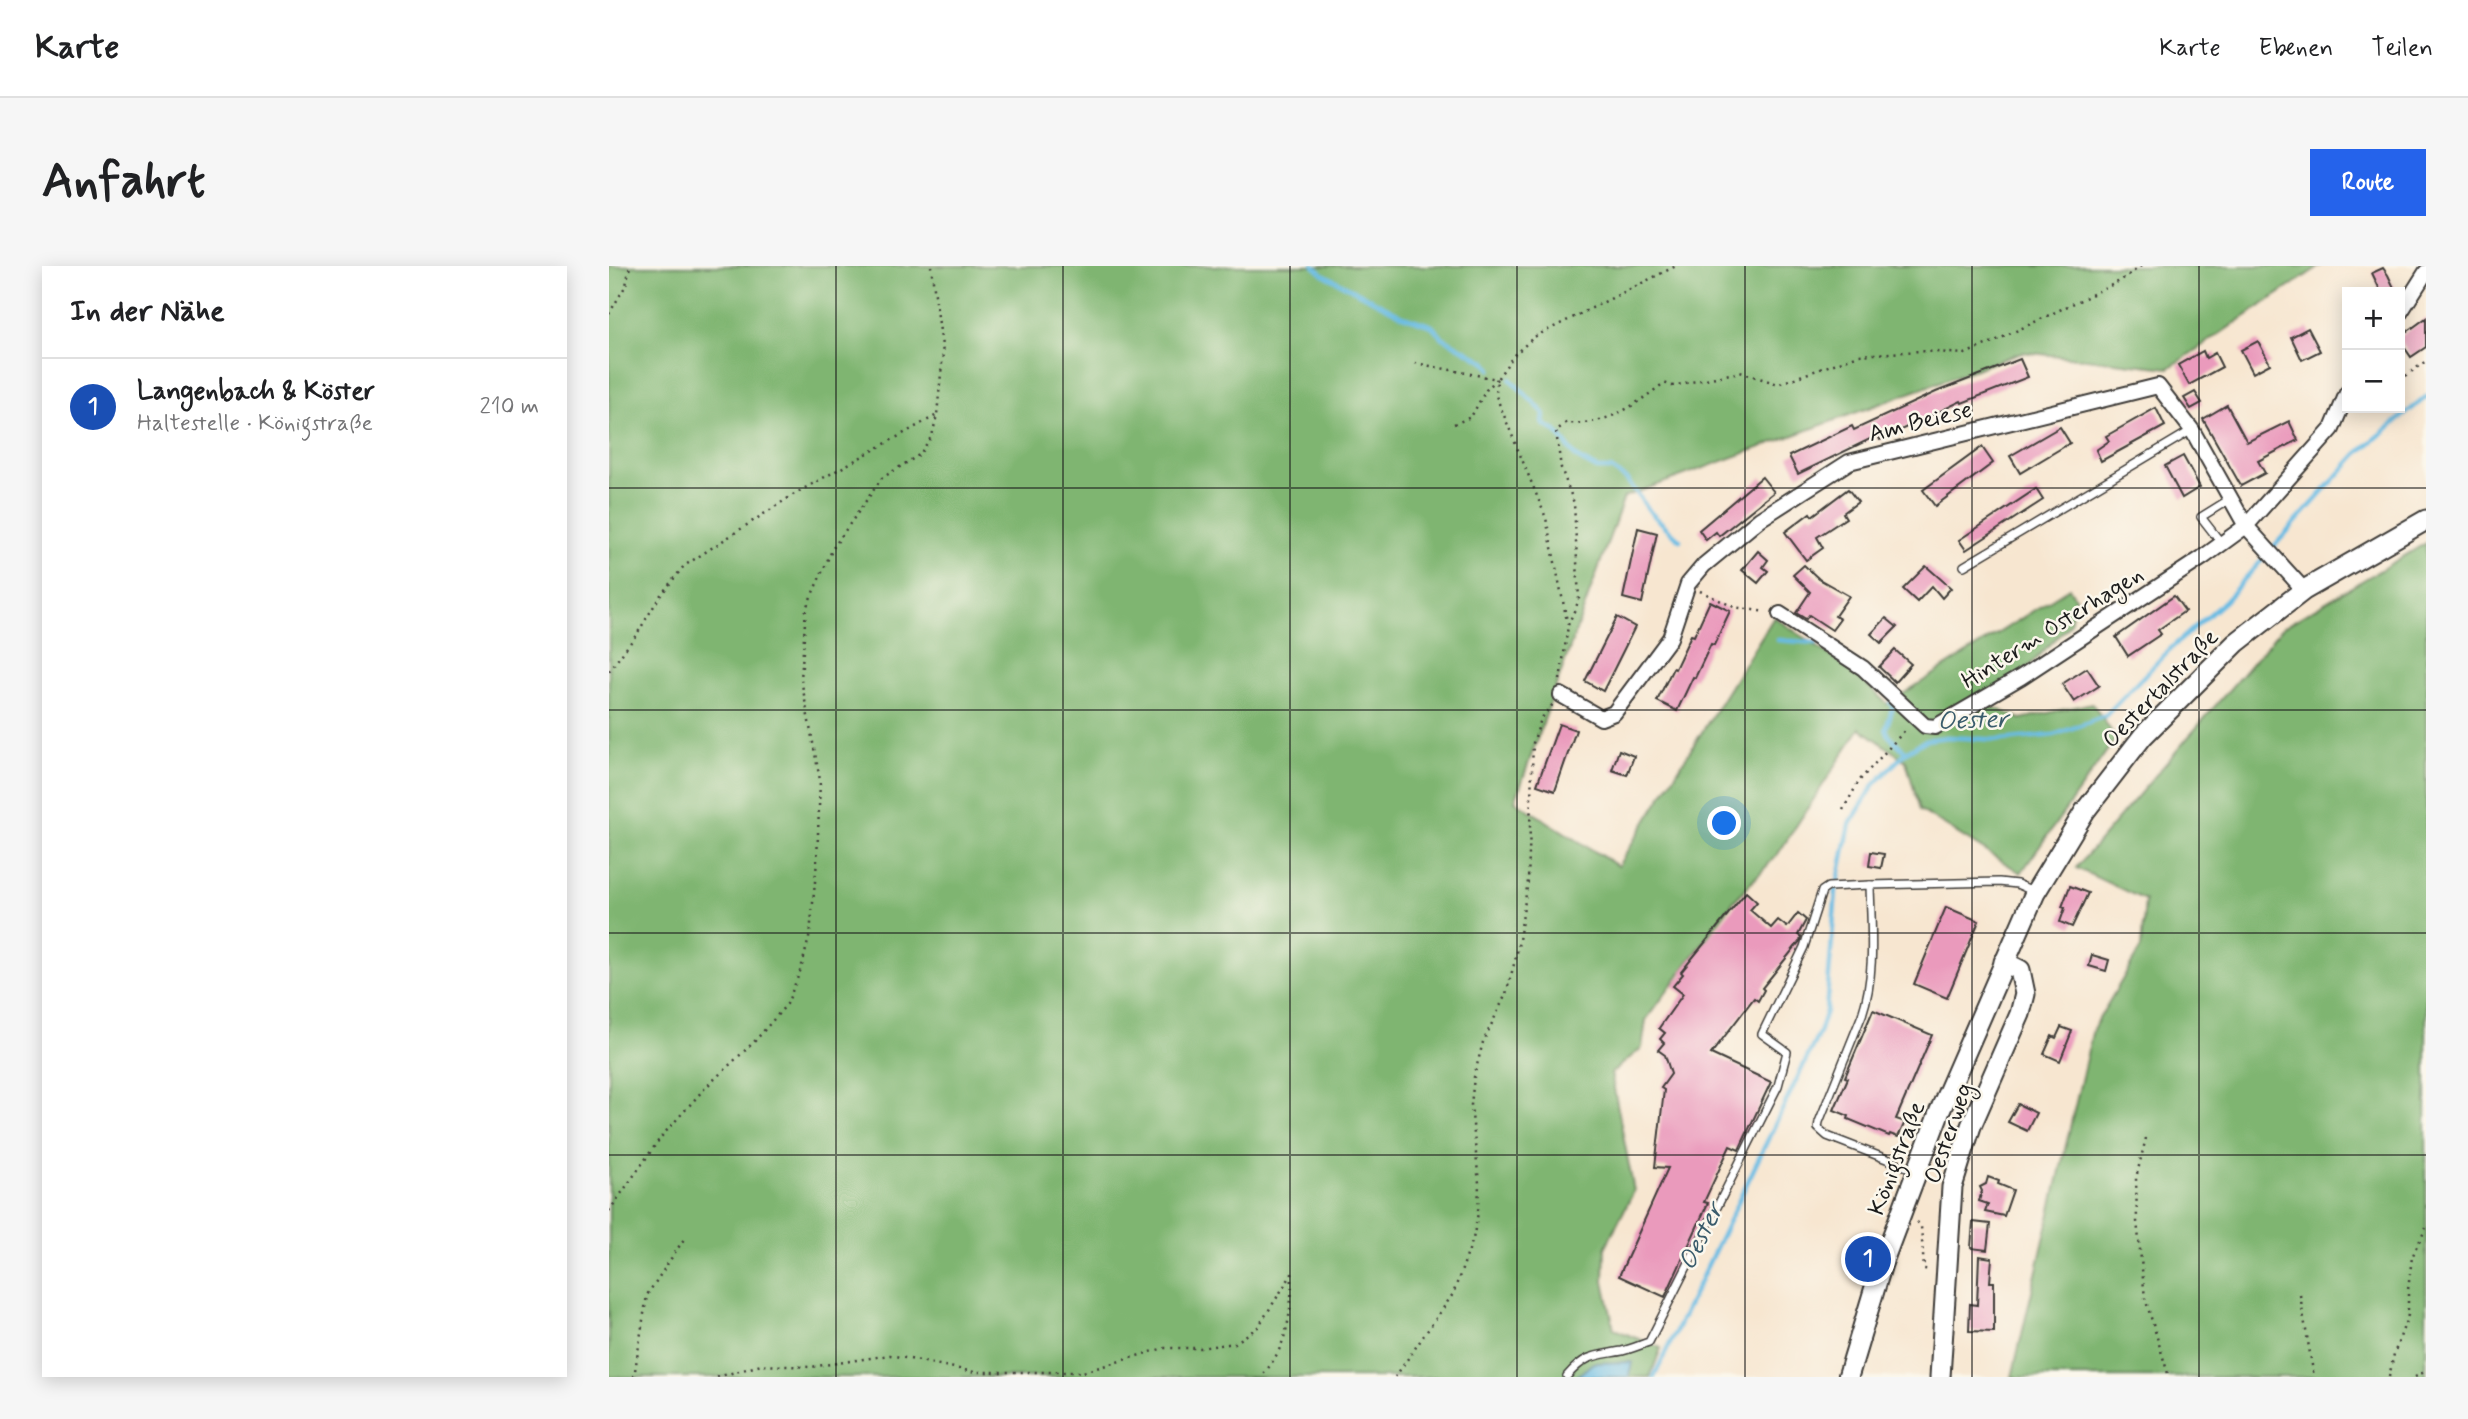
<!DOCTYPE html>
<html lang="de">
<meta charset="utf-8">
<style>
body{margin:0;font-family:Mynerve,sans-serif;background:#f6f6f6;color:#202124}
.controls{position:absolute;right:21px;top:21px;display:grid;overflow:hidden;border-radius:0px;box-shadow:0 4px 18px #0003}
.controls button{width:63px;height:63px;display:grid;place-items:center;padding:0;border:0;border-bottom:2px solid #e0e0e0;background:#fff;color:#202124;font:35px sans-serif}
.you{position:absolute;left:1116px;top:558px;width:24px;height:24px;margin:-18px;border:5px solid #fff;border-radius:50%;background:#1a73e8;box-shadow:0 0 0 10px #1a73e833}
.badge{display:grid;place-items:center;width:46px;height:46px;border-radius:50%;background:#2563eb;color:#fff;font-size:23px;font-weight:700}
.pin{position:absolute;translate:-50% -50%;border:4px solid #fff;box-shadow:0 2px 7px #0006}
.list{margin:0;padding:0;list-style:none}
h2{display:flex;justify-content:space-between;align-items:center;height:91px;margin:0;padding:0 28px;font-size:30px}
h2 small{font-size:23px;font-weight:400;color:#757577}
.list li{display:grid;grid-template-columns:46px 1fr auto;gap:21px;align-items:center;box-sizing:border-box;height:98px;padding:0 28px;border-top:2px solid #e0e0e0}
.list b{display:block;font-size:26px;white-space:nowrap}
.list p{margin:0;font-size:23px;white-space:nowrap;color:#757577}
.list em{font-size:23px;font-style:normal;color:#757577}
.map{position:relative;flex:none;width:1817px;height:1111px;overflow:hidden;border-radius:0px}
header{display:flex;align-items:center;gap:42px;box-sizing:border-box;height:98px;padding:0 35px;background:#fff;border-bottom:2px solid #e0e0e0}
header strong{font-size:33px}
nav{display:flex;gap:38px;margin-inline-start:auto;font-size:24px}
.intro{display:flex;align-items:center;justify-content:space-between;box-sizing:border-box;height:168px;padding:0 42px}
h1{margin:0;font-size:49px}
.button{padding:18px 32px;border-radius:0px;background:#2563eb;color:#fff;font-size:24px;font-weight:700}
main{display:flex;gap:42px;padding:0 42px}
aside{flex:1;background:#fff;border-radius:0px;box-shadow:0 4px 18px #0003}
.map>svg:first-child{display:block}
.forest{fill:#7fb571;stroke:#4e6846;stroke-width:2}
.water{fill:#67bbe3;stroke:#426c80;stroke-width:2}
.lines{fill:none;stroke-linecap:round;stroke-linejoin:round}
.stream{stroke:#67bbe3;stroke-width:4.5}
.building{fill:#ea9abc}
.lane-casing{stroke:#3d3a37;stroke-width:10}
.street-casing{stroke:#3d3a37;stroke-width:18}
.secondary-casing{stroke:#3d3a37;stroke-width:23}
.path{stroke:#3d3a37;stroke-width:2.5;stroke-dasharray:2 5;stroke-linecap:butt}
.lane{stroke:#fff;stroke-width:7}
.street{stroke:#fff;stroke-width:14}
.secondary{stroke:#fff;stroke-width:19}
.grid{fill:none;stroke:#1c1c1c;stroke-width:2;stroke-opacity:0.55}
.labels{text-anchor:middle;stroke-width:5;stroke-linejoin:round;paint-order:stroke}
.street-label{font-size:24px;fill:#1c1c1c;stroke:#fbf7ec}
.water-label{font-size:26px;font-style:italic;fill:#3a5c6c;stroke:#fbf7ec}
</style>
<header>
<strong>Karte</strong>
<nav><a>Karte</a><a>Ebenen</a><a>Teilen</a></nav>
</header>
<div class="intro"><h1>Anfahrt</h1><a class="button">Route</a></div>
<main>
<aside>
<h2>In der Nähe<small></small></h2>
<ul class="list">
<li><span class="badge" style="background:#1a4fb4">1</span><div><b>Langenbach &amp; Köster</b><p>Haltestelle · Königstraße</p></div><em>210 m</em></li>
</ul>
</aside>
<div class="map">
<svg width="1817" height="1111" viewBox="0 0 1817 1111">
<rect width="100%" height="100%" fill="#fbf7ec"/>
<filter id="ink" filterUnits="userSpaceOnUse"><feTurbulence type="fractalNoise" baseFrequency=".0143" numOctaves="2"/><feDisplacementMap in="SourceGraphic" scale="14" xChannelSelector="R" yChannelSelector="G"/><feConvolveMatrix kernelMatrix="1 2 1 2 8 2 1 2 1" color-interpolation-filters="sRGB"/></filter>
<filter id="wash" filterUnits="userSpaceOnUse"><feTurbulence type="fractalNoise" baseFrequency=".00686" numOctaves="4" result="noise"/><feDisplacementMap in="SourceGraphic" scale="28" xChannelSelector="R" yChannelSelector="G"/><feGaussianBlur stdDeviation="1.57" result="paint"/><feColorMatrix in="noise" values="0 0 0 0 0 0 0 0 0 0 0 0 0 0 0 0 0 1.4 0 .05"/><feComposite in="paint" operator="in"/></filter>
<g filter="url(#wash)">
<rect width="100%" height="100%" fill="#f7e6d0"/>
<g class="forest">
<polygon points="0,0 1711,0 1560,102 1413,86 1015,231 906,535 1009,600 1165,351 1245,406 1278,438 1460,322 1466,331 1461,358 1381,440 1412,453 1483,437 1507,472 1412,607 1311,544 1297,495 1251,462 1169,588 1125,635 1037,754 1033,782 1002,807 1025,925 996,982 995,1015 1005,1063 1052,1082 1041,1111 0,1111"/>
<polygon points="1817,277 1817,1111 1403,1111 1484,763 1532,682 1536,634 1467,602 1673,362"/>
</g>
<polygon class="water" points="1023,1096 1020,1111 967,1111 984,1097"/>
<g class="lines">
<g class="stream">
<polyline points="705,0 714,8 748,26 794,50 823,60 833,71 875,95 882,103"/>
<polyline points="901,113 935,147 934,158 947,165 968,192 988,203 1002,203 1018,214 1042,247 1071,274"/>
<polyline points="1169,374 1207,377"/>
<polyline points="1281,437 1284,440 1277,463 1280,470 1297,486"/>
<polyline points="1045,1111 1210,767 1217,745 1227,625 1241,558 1265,519 1297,486 1317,474 1338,471 1392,474 1445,469 1496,450 1560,384 1616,335 1748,188 1817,131"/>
</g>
</g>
<g id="blocks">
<g class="building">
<polygon points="1774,2 1779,9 1787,26 1772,26 1763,7"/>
<polygon points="1817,52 1817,81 1802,91 1791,75 1791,71"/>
<polygon points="1699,62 1711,85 1693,94 1682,71"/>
<polygon points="1649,75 1661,98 1644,107 1632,84"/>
<polygon points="1594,85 1597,92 1606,87 1613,101 1580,119 1569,99"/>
<polygon points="1411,93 1419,111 1353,137 1352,135 1271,174 1269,169 1189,208 1180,190 1243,160 1245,164 1327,126"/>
<polygon points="1586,126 1593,137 1582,143 1575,132"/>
<polygon points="1618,139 1638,176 1680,155 1689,174 1649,195 1656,207 1632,220 1594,153"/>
<polygon points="1547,142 1556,160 1492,195 1487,184 1500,175 1497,170"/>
<polygon points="1451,161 1461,177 1411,207 1401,190"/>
<polygon points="1373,181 1384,197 1326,240 1314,224"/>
<polygon points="1574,190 1591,221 1573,232 1556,200"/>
<polygon points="1153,211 1165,226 1110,270 1107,266 1097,274 1090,264"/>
<polygon points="1239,223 1249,236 1234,247 1237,252 1208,271 1214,282 1197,294 1176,266 1201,247 1203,250"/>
<polygon points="1427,223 1434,234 1357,284 1350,274"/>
<polygon points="1029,262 1048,267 1033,337 1014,332"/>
<polygon points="1149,285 1159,294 1154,301 1159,305 1149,317 1133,304"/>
<polygon points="1195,299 1210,313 1240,330 1226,350 1231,353 1223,364 1200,349 1197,353 1187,347 1201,326 1184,309"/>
<polygon points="1317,300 1342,322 1333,332 1323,320 1308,336 1294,323"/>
<polygon points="1565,330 1576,345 1549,364 1552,368 1519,390 1507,371"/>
<polygon points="1101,335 1121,345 1105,379 1102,378 1086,412 1084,411 1068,445 1048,435 1064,402 1066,403 1082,369 1085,370"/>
<polygon points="1008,351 1026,361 994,425 976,415"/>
<polygon points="1277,352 1288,361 1272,377 1262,368"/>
<polygon points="1286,384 1302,398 1286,416 1270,401"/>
<polygon points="1478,402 1490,420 1465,436 1453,418"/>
<polygon points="950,458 967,464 946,525 928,519"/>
<polygon points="1010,484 1025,490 1018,509 1003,504"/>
<polygon points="1262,586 1275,588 1272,602 1260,600"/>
<polygon points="1461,620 1479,627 1463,661 1451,656 1456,642 1453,641"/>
<polygon points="1137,626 1148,636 1141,644 1162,662 1169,654 1178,661 1189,647 1197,654 1189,669 1192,671 1191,675 1153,722 1155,724 1149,735 1145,732 1102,788 1162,816 1130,884 1121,880 1095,936 1099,937 1056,1031 1010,1010 1059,902 1046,901 1055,824 1052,822 1062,808 1056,789 1049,784 1055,777 1051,773 1056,767 1050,762 1074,728 1064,720 1074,708 1072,706"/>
<polygon points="1337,641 1370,655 1338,732 1305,718"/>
<polygon points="1483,689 1500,694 1497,705 1480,700"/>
<polygon points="1264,744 1323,769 1287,853 1296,856 1289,871 1281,868 1280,870 1239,853 1240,850 1225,844 1239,812 1236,811"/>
<polygon points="1452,761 1463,765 1451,795 1435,788 1443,770 1447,772"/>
<polygon points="1409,838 1427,847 1418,865 1399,856"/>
<polygon points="1379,911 1390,915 1389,918 1404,924 1395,950 1376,946 1379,938 1370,935 1373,925 1371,921 1377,918"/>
<polygon points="1364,956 1381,958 1378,984 1362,982"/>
<polygon points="1370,990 1383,992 1381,1016 1385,1016 1385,1066 1360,1065 1361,1038 1368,1039"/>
</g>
</g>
</g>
<g filter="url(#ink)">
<use href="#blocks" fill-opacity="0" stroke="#3d3a37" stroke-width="2"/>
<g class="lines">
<defs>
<g id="lane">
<polyline points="1613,278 1592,251 1621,233"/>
<polyline points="1355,300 1583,164"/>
<polyline points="1261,619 1390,616 1408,618 1426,626"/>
<path d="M958 1110C977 1088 986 1090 1013 1085 1022 1083 1031 1079 1040 1076L1169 820 1178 786 1153 768 1195 681 1213 625 1219 621 1261 619C1262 662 1267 708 1253 749L1210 856 1209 862 1218 870 1306 904"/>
</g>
<g id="street">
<polyline points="1791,47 1817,6"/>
<polyline points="1171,348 1254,402 1316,460 1326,461 1412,411 1593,292 1637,260 1723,163 1738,127"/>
<polyline points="952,429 992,452 1005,447 1061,372 1079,318 1095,299 1151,253 1240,196 1549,120 1583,164 1637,260 1695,324"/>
</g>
<g id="secondary">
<polyline points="1239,1111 1273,998 1330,847 1426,627 1476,545 1534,470 1627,377 1695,324 1817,254"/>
<polyline points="1331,1111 1343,921 1362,860 1411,748 1416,728 1411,704 1395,696"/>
</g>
</defs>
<use href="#lane" class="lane-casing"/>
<use href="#street" class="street-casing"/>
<use href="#secondary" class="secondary-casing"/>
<g class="path">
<polyline points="0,48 17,19 21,0"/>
<polyline points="806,97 888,113"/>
<polyline points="1791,114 1817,95"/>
<polyline points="845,158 862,151 877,124 888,113"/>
<polyline points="1091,325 1125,341 1157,346"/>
<path d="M959 359 970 334 965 237 952 202 947 165 957 157C998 160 1023 141 1055 117L1063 120 1131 106 1169 118 1250 89 1311 85 1356 88 1386 75 1511 15 1532 0"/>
<polyline points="0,405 28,368 51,330 75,300 187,227 328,149"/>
<polyline points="951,414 959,360 937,252 887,130 888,113 905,89 925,71 1067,0"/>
<polyline points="1234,544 1250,515 1297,463"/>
<polyline points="1537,872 1527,912 1528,955 1536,1032 1560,1111"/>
<polyline points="0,945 52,871 96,822 145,776 178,738 192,703 201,668 208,595 211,514 192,413 197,342 224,282 273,212 310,189 323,170 328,149 334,87 322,0"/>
<polyline points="1308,956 1312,960 1315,1003 1322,1004"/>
<polyline points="1691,1029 1705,1111"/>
<polyline points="25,1111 38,1029 77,970"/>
<path d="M108 1111 152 1099 202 1101 281 1089 365 1106H474L555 1082H591L626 1077 649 1061 683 1008C682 1048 680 1079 652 1111"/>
<polyline points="786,1111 844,1028 864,973 869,947 870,917 862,839 865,811 874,776 897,728 908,687 919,615 924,477 932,453 944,438"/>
<polyline points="1780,1111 1785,1088 1799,1049 1799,1024 1803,991 1817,962"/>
<polyline points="1806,1111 1817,1105"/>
</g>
<use href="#lane" class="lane"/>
<use href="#street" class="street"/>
<use href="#secondary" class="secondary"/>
</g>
</g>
<path class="grid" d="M227 0V1111M454 0V1111M681 0V1111M908 0V1111M1136 0V1111M1363 0V1111M1590 0V1111M0 222H1817M0 444H1817M0 667H1817M0 889H1817"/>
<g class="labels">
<g class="street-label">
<text transform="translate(1311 155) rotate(-14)" y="8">Am Beiese</text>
<text transform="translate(1443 361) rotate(-32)" y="8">Hinterm Osterhagen</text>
<text transform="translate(1551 422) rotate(-46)" y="8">Oestertalstraße</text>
<text transform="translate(1339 867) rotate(-71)" y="8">Oesterweg</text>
<text transform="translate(1287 892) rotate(-69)" y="8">Königstraße</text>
</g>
<g class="water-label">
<text transform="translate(1364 453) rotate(-2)" y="9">Oester</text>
<text transform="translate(1091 970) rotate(-64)" y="9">Oester</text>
</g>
</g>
</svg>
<div class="controls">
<button>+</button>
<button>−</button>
</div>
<div class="you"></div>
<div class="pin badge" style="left:1259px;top:993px;background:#1a4fb4">1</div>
</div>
</main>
